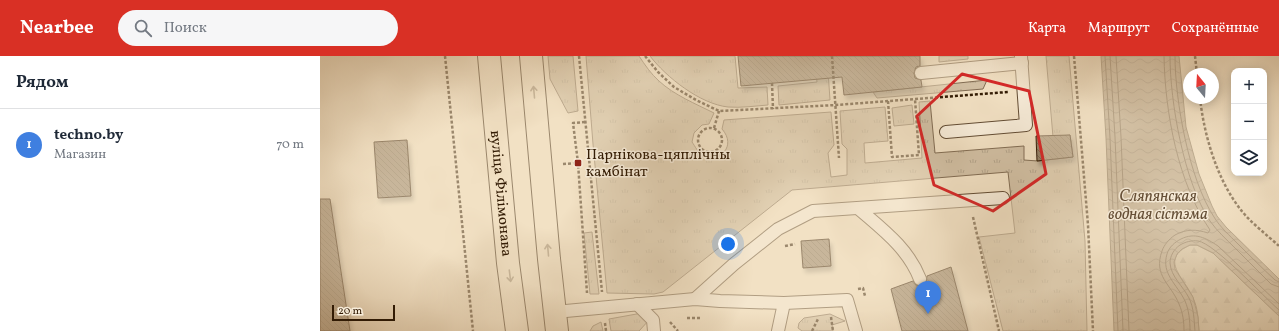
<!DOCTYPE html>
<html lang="ru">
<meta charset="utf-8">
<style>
body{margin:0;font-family:Vollkorn,serif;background:#f6f6f7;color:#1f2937}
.controls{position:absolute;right:12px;top:12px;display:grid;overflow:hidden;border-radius:8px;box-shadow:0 2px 10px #0003}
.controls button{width:36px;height:36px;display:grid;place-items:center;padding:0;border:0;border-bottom:1px solid #e0e1e3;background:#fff;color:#1f2937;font:20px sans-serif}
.compass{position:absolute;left:863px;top:12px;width:36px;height:36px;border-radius:50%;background:#fff;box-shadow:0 2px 10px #0003;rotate:342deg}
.scale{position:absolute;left:12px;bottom:10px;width:63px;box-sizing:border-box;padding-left:4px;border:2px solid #321b04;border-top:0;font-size:11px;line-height:14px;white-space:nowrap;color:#321b04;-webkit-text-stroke:3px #f7ecd9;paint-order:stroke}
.you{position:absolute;left:408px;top:188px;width:14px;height:14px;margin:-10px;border:3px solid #fff;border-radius:50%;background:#1a73e8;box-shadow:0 0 0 6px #1a73e833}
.badge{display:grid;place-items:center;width:26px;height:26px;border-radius:50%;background:#d93025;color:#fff;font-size:13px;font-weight:700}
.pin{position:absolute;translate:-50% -33px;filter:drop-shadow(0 1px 2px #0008)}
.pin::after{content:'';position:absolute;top:21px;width:14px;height:12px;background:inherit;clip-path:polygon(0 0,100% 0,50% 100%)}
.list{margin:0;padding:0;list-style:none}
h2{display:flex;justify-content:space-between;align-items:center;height:52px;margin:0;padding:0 16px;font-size:17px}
h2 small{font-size:13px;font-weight:400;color:#747a83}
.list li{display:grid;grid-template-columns:26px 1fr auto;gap:12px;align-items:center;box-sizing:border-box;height:72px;padding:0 16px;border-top:1px solid #e0e1e3}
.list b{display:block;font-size:15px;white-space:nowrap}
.list p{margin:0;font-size:13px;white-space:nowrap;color:#747a83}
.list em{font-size:13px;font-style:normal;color:#747a83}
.icon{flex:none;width:22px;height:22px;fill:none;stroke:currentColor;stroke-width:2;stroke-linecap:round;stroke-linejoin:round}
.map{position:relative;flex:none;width:959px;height:275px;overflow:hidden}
header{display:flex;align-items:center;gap:24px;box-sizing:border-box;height:56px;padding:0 20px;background:#d93025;color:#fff}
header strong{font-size:19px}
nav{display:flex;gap:22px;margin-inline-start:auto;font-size:14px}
.search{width:280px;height:36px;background:#f6f6f7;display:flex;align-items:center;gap:10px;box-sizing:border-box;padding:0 14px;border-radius:22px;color:#747a83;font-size:15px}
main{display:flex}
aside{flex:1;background:#fff}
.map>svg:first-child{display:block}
.grass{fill:url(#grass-tufts);stroke:#826d54}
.forest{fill:url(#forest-firs);stroke:#826d54}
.water{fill:url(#water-waves);stroke:#7e6a50}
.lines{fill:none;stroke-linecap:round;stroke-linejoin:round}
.shore{stroke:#725c44;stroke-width:1}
.building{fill:url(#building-back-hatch);stroke:#321b04;filter:url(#shadow)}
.service-casing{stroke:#624c34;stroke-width:14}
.primary-casing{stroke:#321b04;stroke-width:24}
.path{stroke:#321b04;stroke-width:2.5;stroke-dasharray:3 2;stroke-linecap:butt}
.service{stroke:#f7ecd9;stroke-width:12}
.primary{stroke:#f2e1c4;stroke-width:22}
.oneway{stroke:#9c886e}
.marked{fill:none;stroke:#d62828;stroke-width:3;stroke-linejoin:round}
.poi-dot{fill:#8f2418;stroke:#f7ecd9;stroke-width:1.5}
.labels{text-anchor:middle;stroke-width:3;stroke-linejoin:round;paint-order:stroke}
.poi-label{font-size:15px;fill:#321b04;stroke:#f7ecd9;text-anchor:start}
.street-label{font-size:15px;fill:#321b04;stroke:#f7ecd9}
.water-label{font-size:16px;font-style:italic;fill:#654f37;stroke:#f7ecd9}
</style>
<header>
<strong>Nearbee</strong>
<div class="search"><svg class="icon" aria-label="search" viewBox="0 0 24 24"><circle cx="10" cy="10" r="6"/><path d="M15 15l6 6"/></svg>Поиск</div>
<nav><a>Карта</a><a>Маршрут</a><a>Сохранённые</a></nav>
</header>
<main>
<aside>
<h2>Рядом<small></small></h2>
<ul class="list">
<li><span class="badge" style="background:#3f7fe0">1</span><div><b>techno.by</b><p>Магазин</p></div><em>70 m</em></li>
</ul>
</aside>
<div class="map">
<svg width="959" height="275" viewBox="0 0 959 275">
<defs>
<pattern id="grass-tufts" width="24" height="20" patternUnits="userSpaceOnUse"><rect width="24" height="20" fill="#d1bfa3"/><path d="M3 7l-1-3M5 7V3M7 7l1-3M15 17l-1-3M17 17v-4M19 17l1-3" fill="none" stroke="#b4a48b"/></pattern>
<pattern id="forest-firs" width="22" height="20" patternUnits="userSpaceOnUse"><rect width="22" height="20" fill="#d1bfa3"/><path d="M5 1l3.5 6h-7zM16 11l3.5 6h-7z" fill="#b4a48b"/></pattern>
<pattern id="water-waves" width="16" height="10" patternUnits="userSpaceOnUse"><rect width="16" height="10" fill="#b19e83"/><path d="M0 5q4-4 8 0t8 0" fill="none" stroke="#918069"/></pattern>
<pattern id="building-back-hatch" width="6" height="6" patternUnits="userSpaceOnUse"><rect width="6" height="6" fill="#968268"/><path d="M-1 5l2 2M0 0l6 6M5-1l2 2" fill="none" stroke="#7b6a53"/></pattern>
<filter id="shadow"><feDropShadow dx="2.5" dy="4.5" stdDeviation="2" flood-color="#0004"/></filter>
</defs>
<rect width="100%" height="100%" fill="#f2e1c4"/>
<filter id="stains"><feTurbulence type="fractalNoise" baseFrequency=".005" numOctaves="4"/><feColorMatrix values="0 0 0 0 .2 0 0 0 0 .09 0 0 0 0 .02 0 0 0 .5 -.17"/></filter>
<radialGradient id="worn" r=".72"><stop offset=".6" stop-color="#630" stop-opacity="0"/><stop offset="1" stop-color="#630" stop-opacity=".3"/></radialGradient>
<g class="grass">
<polygon points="228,0 253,0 258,55 248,57 230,23"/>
<path d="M266 0H319C325 9 331 18 339 25 354 39 376 48 394 57L389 68 382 69 374 77 372 86C375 90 378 97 383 99 400 107 417 90 402 73L404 64 511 56 514 89 508 97 511 121 527 119V93L522 88 520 55 565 51 568 85 544 87 545 107 602 102 599 46 610 45 615 97 704 90V104L718 105 753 101 750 79 733 81 726 0H749L765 185 767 275H683L659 181 695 177 688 116 472 134 343 236 334 238 287 237 273 88Z"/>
<path d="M330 0H415L418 32 447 31 448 49C435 50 421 52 408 51 380 48 346 21 330 0Z"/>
<polygon points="494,0 507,0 510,44 459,49 458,30 497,26"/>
<polygon points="619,0 648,0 648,3 619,6"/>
<polygon points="667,24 663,33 557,42 553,36"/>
<polygon points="592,49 594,68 574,70 572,52"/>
<polygon points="272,176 279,238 270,238 264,177"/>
<polygon points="322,257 330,263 319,275 291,275 289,263"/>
<polygon points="510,258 525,265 512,269 513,275 482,275 478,272 479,267 484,262"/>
<polygon points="281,266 283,275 270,275 273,270"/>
</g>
<path class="forest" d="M870 189H877L893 197 959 260V275H879C878 263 878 252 873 242 865 222 838 204 870 189Z"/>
<polygon class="water" points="781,0 859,0 866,71 879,118 892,150 897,160 906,171 959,223 959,260 893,197 877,189 870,189 862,193 857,198 854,206 855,213 873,241 878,261 879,275 794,275 786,82"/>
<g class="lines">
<g class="shore">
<polyline points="785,0 790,82 798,275"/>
<polyline points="790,0 795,81 803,275"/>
<polyline points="796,0 801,81 809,275"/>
<path d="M844 0C845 57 858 127 890 174L888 177C876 173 866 173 855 179 849 183 844 189 842 195 833 220 851 228 859 248 863 257 864 266 864 275"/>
<path d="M850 0C850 46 864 126 890 165 897 175 906 183 915 192 927 204 939 216 951 228L959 231"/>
<path d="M855 0C855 45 869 123 894 161 900 171 910 180 918 188 930 200 942 212 955 224L959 226"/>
<path d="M870 275C870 265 869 254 865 245 857 228 841 218 847 198 849 191 855 186 861 183 875 176 886 182 898 190L959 248"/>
<path d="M875 275C874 264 874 252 869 242 863 230 851 221 850 207 850 200 854 193 860 189 865 186 872 184 878 185 894 187 944 241 959 254"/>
</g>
</g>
<g class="building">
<polygon points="418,0 600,0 600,10 596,11 594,17 595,22 601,24 602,31 524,39 522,21 421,30"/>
<polygon points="750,79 753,101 717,105 716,80"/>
<polygon points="87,84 91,140 58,142 54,86"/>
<polygon points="0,143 10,143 30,275 0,275"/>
<polygon points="509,183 511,210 483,212 481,185"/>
<polygon points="631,211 648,275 582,275 571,233 593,225 596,229 603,230 606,227 607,220"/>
</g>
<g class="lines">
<defs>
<g id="service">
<polyline points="601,17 702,7"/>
<polyline points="626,76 706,69 701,0"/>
<path d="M539 153C562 173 588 192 600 223"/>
<polyline points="375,243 414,208 458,173 493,155 683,142"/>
<polyline points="317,248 333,264 334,275"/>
<polyline points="235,256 375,243 400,245 464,247 527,244 536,275"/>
<polyline points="458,275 464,247"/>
</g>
<g id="primary">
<path id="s1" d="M169 0 188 207 197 275"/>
<polyline points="211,0 229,203 237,275"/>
</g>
</defs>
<use href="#service" class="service-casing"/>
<use href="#primary" class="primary-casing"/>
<g class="path">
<polyline points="125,0 153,275"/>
<polyline points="259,0 282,236"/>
<polyline points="325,0 338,16 354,31 376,44 399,55 516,49 688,36"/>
<polyline points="512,0 519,102"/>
<polyline points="754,0 768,169 773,275"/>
<polyline points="875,0 877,18"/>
<polyline points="452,27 453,53"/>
<path d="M880 42C884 79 897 124 921 154 929 165 948 180 959 190"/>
<polyline points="568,45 572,101 599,99 595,43"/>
<polyline points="265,66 253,67 258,107 267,237"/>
<circle cx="390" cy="84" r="12"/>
<polyline points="394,72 399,55"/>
<polyline points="243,108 258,107"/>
<polyline points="653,161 679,275"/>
<polyline points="465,190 475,188"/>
<polyline points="538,233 543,232 545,240"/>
<polyline points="511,261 513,275"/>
<polyline points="367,262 380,262"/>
<polyline points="350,266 358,275"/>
<polyline points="285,267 286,275"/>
<polyline points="492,275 498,263"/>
</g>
<use href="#service" class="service"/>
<use href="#primary" class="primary"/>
</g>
<defs><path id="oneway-shaft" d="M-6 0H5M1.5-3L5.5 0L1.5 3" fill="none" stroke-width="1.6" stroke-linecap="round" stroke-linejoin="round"/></defs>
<g class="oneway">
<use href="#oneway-shaft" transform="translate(214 36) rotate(-95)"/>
<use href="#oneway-shaft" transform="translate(228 194) rotate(-95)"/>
<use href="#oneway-shaft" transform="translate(190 220) rotate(83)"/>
</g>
<path d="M0 0H959V275H0ZM642 18 709 35 726 118 673 155 614 129 597 60Z" fill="#f2e1c4" fill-opacity=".55" fill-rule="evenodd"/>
<path class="marked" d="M642 18 709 35 726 118 673 155 614 129 597 60Z"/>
<rect class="poi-dot" x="254" y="103" width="8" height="8" rx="2"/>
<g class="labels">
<g class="poi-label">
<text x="266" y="103">Парнікова-цяплічны<tspan x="266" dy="17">камбінат</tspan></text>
</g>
<g class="street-label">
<text dy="5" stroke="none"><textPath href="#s1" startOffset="138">вуліца Філімонава</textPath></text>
</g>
<g class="water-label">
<text x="838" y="145">Сляпянская<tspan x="838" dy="18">водная сістэма</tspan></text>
</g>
</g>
<rect width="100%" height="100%" filter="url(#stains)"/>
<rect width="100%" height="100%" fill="url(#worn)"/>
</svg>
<div class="controls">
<button>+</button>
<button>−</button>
<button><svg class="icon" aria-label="layers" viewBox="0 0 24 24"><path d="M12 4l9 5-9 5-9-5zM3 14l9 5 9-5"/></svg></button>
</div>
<svg class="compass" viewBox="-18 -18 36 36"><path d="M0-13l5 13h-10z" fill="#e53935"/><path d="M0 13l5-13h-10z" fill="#747a83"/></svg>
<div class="scale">20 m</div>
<div class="you"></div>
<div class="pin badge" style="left:608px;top:258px;background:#3f7fe0">1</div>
</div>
</main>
